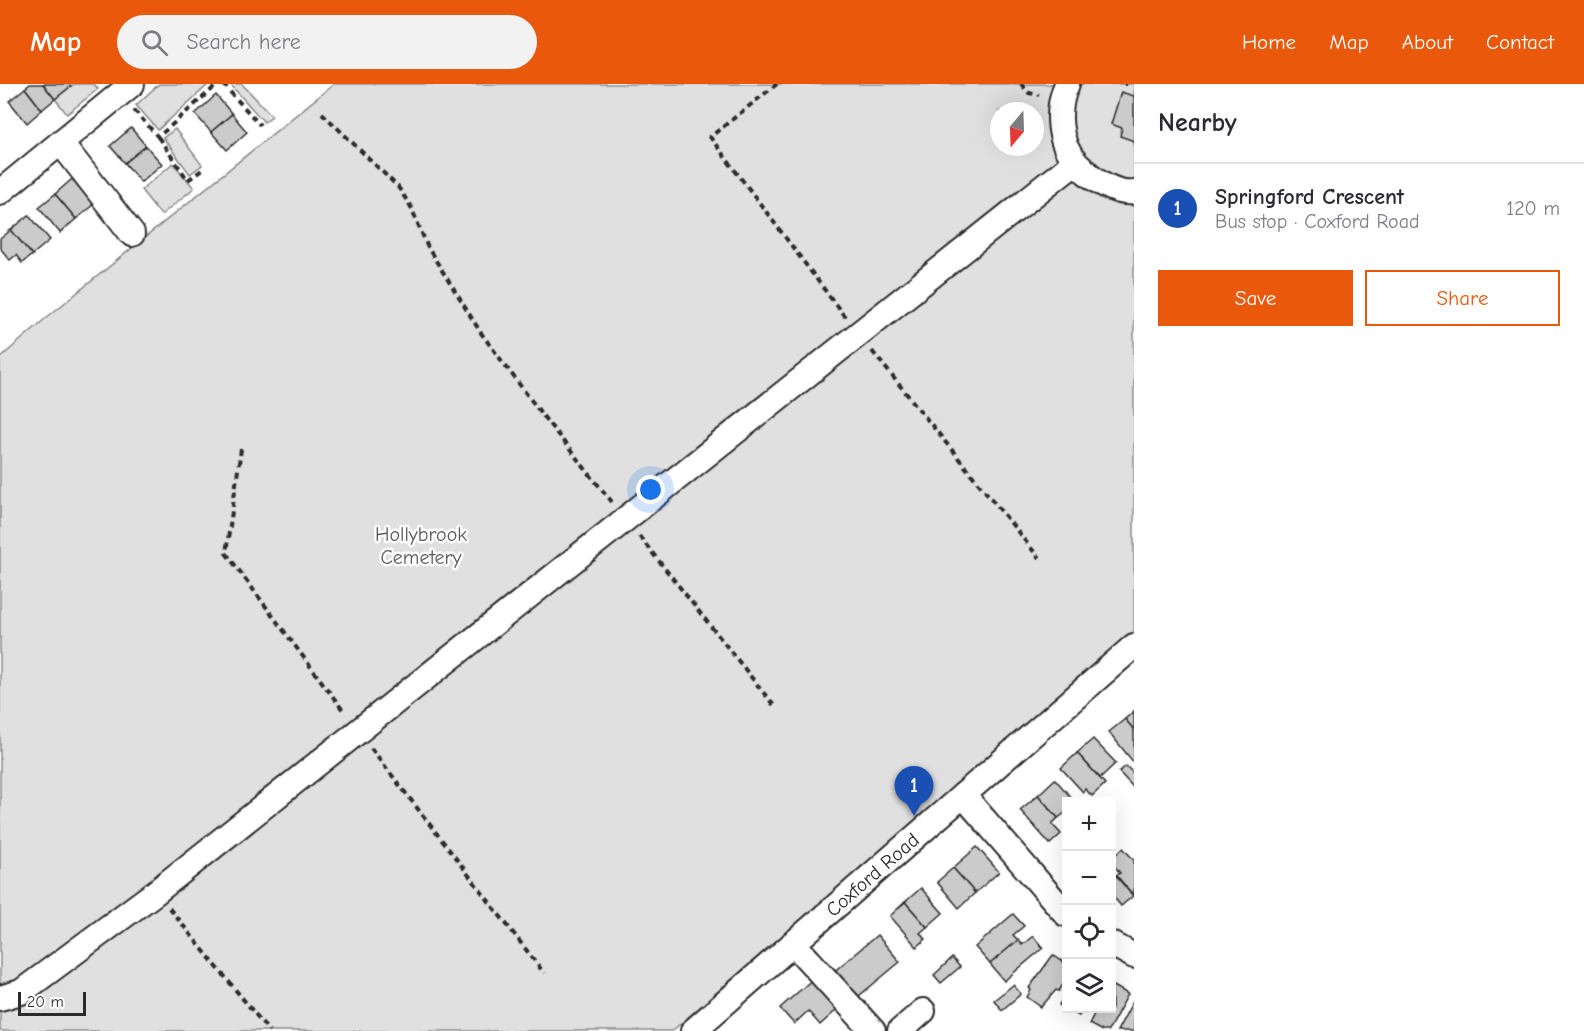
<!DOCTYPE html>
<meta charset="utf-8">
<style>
body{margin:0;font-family:"Comic Neue",sans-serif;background:#f2f2f3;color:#2b2b33}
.controls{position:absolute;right:18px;bottom:18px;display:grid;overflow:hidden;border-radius:0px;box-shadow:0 6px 24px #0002}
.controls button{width:54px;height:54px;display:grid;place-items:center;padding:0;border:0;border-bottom:2px solid #e1e1e2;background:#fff;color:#2b2b33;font:30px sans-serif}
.compass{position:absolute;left:990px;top:18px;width:54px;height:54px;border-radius:50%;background:#fff;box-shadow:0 6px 24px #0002;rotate:199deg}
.scale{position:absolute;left:18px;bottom:15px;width:68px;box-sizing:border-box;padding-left:6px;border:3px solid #2b2b2b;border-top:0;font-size:16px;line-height:21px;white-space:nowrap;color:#2b2b2b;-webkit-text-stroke:4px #fff;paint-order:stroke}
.you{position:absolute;left:651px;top:406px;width:21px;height:21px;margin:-15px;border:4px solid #fff;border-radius:50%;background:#1a73e8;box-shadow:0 0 0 9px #1a73e833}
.badge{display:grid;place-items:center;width:39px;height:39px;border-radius:50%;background:#ea580c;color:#fff;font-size:20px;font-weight:700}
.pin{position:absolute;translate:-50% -50px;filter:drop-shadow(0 2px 3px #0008)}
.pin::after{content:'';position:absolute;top:32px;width:21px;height:18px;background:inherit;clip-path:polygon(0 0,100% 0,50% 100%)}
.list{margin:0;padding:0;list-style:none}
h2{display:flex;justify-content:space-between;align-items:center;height:78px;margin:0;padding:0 24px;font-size:26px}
h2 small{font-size:20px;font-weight:400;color:#7c7c81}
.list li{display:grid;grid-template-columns:39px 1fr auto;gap:18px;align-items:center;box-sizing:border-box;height:90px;padding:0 24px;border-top:2px solid #e1e1e2}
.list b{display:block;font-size:22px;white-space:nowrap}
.list p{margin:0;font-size:20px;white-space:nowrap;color:#7c7c81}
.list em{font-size:20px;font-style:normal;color:#7c7c81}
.actions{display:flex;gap:12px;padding:18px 24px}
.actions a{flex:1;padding:14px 0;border:2px solid #ea580c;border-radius:0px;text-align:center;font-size:21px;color:#ea580c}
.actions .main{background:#ea580c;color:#fff}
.icon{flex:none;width:33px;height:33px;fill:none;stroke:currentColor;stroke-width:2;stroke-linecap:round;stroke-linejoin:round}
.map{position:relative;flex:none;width:1134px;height:947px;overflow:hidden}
header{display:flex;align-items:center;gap:36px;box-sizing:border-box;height:84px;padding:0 30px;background:#ea580c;color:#fff}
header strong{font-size:28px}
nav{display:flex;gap:33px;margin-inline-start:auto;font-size:21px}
.search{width:420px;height:54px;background:#f2f2f3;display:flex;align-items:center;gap:15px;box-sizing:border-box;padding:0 21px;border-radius:33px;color:#7c7c81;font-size:22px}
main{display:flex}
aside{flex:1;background:#fff}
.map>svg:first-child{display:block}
.green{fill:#e0e0e0;stroke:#868686;stroke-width:1.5;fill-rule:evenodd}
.building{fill:#cbcbcb;stroke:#2b2b2b;stroke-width:1.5}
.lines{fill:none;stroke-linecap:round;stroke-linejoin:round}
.minor-casing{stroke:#2b2b2b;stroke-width:28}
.path{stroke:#2b2b2b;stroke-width:4;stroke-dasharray:6 4.5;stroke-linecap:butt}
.minor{stroke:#fff;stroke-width:24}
.labels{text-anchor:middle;stroke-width:5;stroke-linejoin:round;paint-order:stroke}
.park-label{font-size:20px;fill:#585858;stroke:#fff}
.street-label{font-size:20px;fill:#2b2b2b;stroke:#fff}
</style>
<header>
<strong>Map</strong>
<div class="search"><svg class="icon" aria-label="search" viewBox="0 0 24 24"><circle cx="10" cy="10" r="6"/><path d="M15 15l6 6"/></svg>Search here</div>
<nav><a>Home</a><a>Map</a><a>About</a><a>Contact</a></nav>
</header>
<main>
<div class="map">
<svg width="1134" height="947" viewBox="0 0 1134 947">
<rect width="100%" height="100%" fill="#fff"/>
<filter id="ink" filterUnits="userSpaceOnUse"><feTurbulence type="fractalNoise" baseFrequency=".0167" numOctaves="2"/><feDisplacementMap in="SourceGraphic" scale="12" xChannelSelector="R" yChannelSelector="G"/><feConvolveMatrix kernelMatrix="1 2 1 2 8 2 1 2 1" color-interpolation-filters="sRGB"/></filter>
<g filter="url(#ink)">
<g class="green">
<polygon points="74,0 94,0 98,5 67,30 55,15"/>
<polygon points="159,0 209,0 158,46 136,21"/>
<polygon points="230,0 242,0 272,32 264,38"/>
<path d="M334 0H1134V548L672 947H0V274L46 234ZM999 27H1035V63H999Z"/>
<polygon points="175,45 202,81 190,90 163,54"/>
<polygon points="173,79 194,104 161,131 141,106"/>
</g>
<g class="building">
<polygon points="30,0 43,0 55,15 42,26 25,4"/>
<polygon points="43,0 69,0 71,2 55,15"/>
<polygon points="25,4 42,26 27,39 9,17"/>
<polygon points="1121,8 1134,12 1134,57 1120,52 1122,44 1111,40"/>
<polygon points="216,11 232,30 211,48 195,30"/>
<polygon points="232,30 247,48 227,66 211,48"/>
<polygon points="131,44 146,62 125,79 110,62"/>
<polygon points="146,62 162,80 141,98 125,79"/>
<polygon points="72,95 94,120 76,135 55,110"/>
<polygon points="55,110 76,135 60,149 39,123"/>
<polygon points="29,131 50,156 32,171 11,146"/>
<polygon points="11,146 32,171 22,179 16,171 10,176 0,164 0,155"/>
<polygon points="1134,627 1134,646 1125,635"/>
<polygon points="1125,635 1134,646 1134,679 1109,648"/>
<polygon points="1093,655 1116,679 1100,694 1077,669"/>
<polygon points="1077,669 1105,700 1092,712 1085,705 1083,708 1061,684"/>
<polygon points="1126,682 1134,690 1134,704 1119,688"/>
<polygon points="1055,695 1075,718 1066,718 1066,731 1065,729 1058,734 1038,711"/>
<polygon points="1038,711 1058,734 1052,740 1061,750 1050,760 1020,726"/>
<polygon points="977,763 999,788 975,809 953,784"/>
<polygon points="1123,764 1134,776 1134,812 1116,791 1120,789 1112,779 1112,774"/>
<polygon points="953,784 975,809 959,824 937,798"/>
<polygon points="1112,787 1133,812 1121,822 1112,811"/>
<polygon points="921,804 943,829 927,843 905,818"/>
<polygon points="905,818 927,843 920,849 926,855 917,863 890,832"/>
<polygon points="1013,830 1024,842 1013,851 1018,856 990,880 975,863"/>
<polygon points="877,851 900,878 854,916 831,890"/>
<polygon points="1033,852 1043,864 1004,897 990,880 1018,856 1022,861"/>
<polygon points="1053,871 1066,880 1066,896 1059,907 1056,906 1041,923 1027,913 1031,906 1029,904"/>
<polygon points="952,874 960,883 941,899 934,891"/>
<polygon points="815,893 841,922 820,941 808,927 794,940 780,924"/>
<polygon points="1013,901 1021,910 1002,926 994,916"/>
<polygon points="1112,901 1128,910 1108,947 1102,947 1089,940 1095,928 1091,926 1092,924 1112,924"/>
<polygon points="1066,908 1066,924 1083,924 1079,932 1059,921"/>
<polygon points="1134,915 1134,947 1117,947"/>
</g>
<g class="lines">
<defs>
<g id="minor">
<path d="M1067 0C1056 24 1057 59 1077 80 1081 84 1086 88 1091 92 1103 101 1119 110 1134 108"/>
<polyline points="61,59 132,150"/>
<polyline points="0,108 132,0"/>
<polyline points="963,711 1066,830"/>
<polyline points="793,859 873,947"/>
<polyline points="1112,860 1134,872"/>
<polyline points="0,914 21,908 156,808 1075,78"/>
<path id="s1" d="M693 947 1134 562"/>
<polyline points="900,947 923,927"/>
</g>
</defs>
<use href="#minor" class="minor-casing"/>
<g class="path">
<polyline points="223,0 260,41"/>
<polyline points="777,0 710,53 845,233"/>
<polyline points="1021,0 1029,9 1039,11"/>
<polyline points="1124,0 1127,0"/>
<polyline points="134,26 158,53 218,0"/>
<polyline points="322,29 398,103 411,123 428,164 481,249 546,336 612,418"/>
<polyline points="158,53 188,96 205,84"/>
<polyline points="872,267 1039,474"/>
<polyline points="241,365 226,469 345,629"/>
<polyline points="639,452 775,623"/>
<polyline points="371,664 544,889"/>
<polyline points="169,824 269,947"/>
</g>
<use href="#minor" class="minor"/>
</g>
</g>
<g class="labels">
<g class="park-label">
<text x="421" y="457">Hollybrook<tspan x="421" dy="23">Cemetery</tspan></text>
</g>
<g class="street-label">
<text dy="7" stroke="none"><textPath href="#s1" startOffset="238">Coxford Road</textPath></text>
</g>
</g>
</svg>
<div class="controls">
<button>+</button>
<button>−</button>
<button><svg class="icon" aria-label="locate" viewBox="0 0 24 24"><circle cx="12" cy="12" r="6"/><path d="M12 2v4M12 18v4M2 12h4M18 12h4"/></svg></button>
<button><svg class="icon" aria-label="layers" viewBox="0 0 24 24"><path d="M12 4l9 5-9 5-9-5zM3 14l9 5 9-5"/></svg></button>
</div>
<svg class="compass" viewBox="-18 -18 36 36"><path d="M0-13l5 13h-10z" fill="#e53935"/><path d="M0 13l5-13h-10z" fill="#7c7c81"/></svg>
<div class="scale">20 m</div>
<div class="you"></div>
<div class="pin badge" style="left:914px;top:732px;background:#1a4fb4">1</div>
</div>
<aside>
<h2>Nearby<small></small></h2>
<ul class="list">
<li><span class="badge" style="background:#1a4fb4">1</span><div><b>Springford Crescent</b><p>Bus stop · Coxford Road</p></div><em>120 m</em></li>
</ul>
<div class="actions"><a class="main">Save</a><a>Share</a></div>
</aside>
</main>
